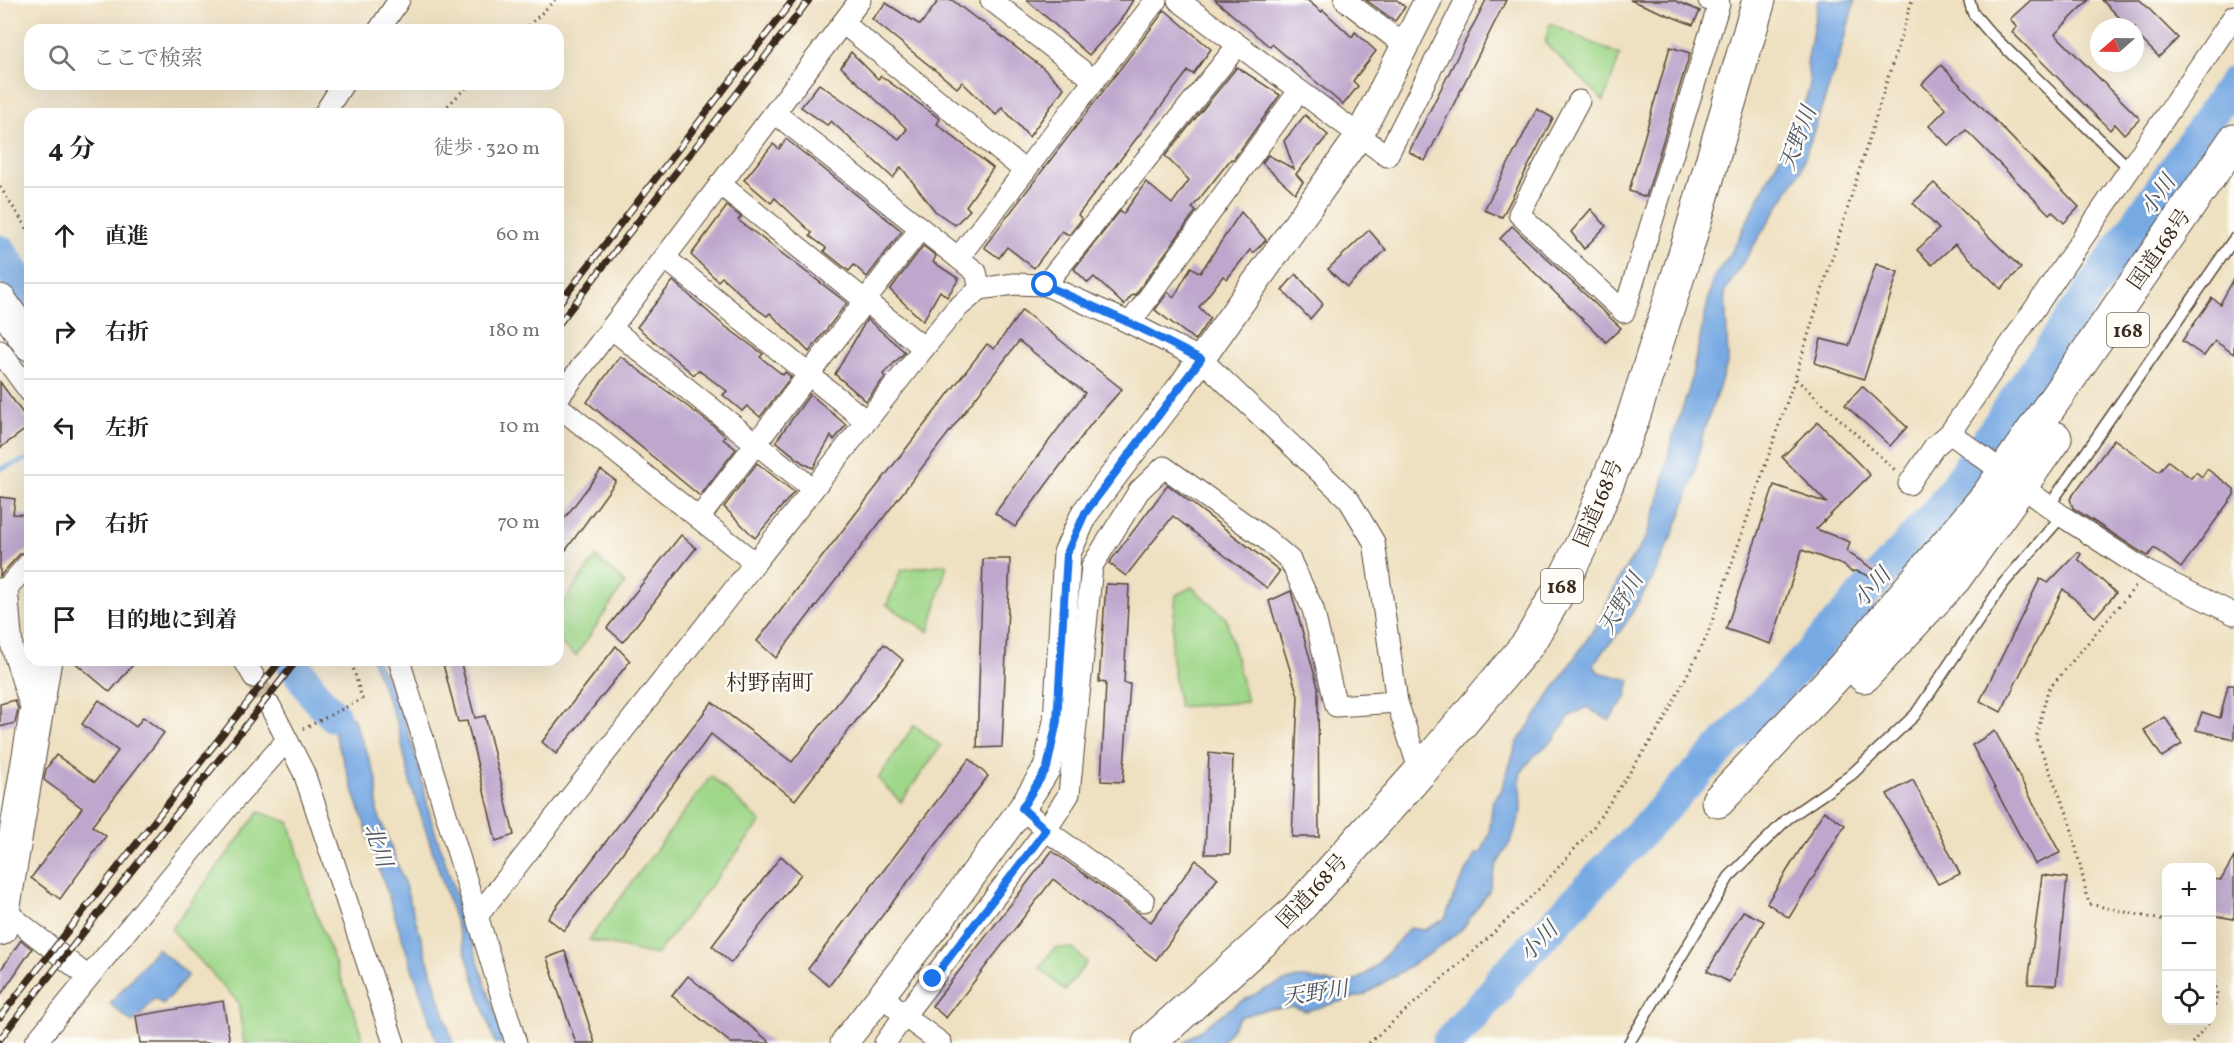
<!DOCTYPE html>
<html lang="ja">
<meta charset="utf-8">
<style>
body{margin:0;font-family:Vollkorn,"Noto Serif JP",serif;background:#f2f2f2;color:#202124}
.controls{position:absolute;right:18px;bottom:18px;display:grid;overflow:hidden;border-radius:12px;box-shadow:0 6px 24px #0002}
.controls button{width:54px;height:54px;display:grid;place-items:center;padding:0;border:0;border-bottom:2px solid #e0e0e0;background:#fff;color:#202124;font:30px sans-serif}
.compass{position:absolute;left:2090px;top:18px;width:54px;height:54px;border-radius:50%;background:#fff;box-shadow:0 6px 24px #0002;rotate:250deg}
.stop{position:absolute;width:18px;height:18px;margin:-14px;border:4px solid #1a73e8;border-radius:50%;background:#fff}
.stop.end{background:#1a73e8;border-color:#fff;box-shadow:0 2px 6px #0008}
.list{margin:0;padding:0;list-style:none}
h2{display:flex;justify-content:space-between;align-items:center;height:78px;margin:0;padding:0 24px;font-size:26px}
h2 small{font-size:20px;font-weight:400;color:#757577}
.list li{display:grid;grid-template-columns:39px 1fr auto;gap:18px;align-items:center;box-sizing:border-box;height:96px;padding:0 24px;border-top:2px solid #e0e0e0}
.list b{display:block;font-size:22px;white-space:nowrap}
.list em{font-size:20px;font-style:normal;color:#757577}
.icon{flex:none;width:33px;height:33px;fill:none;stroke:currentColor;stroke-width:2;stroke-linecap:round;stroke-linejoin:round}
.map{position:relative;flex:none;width:2234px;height:1043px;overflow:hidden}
.search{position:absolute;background:#fff;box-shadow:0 6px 24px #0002;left:24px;top:24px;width:540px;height:66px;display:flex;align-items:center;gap:15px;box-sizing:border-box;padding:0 21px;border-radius:18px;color:#757577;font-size:22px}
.panel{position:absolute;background:#fff;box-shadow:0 6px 24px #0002;left:24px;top:108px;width:540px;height:558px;border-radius:18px}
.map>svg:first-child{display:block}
.green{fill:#9fd789;stroke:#6d8054;stroke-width:1.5}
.water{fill:#77a9e3;stroke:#596a80;stroke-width:1.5}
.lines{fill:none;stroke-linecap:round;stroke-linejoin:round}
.stream{stroke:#77a9e3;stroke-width:5}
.river{stroke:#77a9e3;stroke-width:33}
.building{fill:#bda7cd}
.minor-tunnel{stroke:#cabca0;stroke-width:21;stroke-dasharray:21 10;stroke-linecap:butt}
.service-casing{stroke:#564536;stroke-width:13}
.minor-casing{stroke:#564536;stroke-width:23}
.tertiary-casing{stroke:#564536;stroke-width:29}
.primary-casing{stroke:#564536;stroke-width:35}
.trunk-casing{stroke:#564536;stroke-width:35}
.path{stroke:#564536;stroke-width:3;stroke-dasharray:1.5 4.5;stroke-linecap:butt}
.service{stroke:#fff;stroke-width:10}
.minor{stroke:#fff;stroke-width:21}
.tertiary{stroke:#fff;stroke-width:27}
.primary{stroke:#fff;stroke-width:33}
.trunk{stroke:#fff;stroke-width:33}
.rail-casing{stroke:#3b2a1e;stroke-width:7}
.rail{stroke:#fdfcf7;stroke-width:4.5;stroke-dasharray:14;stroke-linecap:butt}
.route{stroke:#1a73e8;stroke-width:8}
.labels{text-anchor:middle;stroke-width:5;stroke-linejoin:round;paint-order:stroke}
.shield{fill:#fdfcf7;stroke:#75695f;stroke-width:1.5}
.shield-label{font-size:20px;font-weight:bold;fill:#3b2a1e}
.street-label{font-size:21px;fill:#3b2a1e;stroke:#fdfcf7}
.water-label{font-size:22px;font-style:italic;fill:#505663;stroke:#fdfcf7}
.neighbourhood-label{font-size:22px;fill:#3b2a1e;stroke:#fdfcf7}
</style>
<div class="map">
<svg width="2234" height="1043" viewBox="0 0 2234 1043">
<rect width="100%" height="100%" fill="#fdfcf7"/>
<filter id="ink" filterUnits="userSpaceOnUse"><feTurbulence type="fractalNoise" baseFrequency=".0167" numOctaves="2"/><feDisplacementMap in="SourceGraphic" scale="12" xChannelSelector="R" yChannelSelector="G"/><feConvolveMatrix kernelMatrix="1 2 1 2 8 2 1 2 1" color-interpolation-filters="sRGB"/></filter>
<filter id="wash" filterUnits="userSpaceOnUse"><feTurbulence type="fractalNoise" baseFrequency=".008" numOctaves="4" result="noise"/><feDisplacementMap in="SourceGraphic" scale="24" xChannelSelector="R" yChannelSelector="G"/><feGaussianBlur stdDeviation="1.35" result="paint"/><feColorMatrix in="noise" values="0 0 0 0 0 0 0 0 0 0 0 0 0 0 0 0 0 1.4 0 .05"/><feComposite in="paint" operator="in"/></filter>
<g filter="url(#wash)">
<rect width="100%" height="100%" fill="#eee0c0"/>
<g class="green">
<polygon points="1550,24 1620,55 1604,101 1545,43"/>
<polygon points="596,557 625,583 576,656 558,641 558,609"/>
<polygon points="947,564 929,632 887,605 901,570"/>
<polygon points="1192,587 1226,618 1247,702 1179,707 1171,652 1176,595"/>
<polygon points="914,725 941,746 901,802 878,779"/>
<polygon points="711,776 761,822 656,955 589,940"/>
<polygon points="259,812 289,822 314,908 359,1025 363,1043 244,1043 238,1002 171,929"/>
<polygon points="1055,948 1072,948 1087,962 1065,991 1039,967"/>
</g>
<g class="water">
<path d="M1818 0H1855L1840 54 1800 172 1725 291 1728 361 1703 433 1693 480 1680 518 1654 576 1624 626 1593 664 1598 672 1630 680 1626 698 1609 720 1586 707 1569 717 1554 739 1533 757 1520 774 1521 813 1512 839 1496 866 1489 891 1463 928 1437 949 1364 995 1306 1011 1294 1007 1267 1009 1240 1017 1221 1043H1183C1219 1016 1249 991 1294 979 1310 975 1328 985 1344 984 1368 981 1394 945 1409 928L1424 930 1445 919 1457 888 1477 853H1481L1489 834 1493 800 1501 791 1517 743 1596 626 1621 575 1646 538 1659 501 1671 442 1689 389 1713 278 1730 255 1786 144 1796 131 1810 85 1807 64Z"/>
<polygon points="372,660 377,660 397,698 416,756 431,819 505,1043 495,1043 411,785 397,723"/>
<polygon points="311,677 326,701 353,718 377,779 377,811 404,882 453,1043 437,1043 332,726 301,683"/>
<polygon points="157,948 188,975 163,1005 155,998 133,1023 110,1004"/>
</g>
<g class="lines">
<g class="stream">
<polyline points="22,355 30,367"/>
<polyline points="0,469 30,458"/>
</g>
<g class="river">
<polyline points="0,251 30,298"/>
<polyline points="291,660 316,697 334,716"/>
<polyline points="1448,1043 1498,987 1500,981 1811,653 1940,509 2234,82"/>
</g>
</g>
<g id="blocks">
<g class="building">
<polygon points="939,0 952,0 978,20 979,19 1043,68 1064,88 1029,137 1002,107 996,115 962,82 957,88 872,19 886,3 920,25"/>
<polygon points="1027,0 1133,0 1120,21 1089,55"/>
<polygon points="1215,0 1307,0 1322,12 1323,10 1352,37 1355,32 1376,51 1353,81 1358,86 1343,105 1272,44 1270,47"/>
<polygon points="1366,0 1397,0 1405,7 1395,21"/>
<polygon points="1486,0 1506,0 1425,161 1409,152"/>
<polygon points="1630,0 1673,0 1700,11 1693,25"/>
<polygon points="2031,0 2089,0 2055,34 2140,119 2124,134 2115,124 2110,130 2012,32 2017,27 2010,19"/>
<polygon points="2102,0 2140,0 2178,38 2159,57 2135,33 2135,27 2129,27"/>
<polygon points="1165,10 1211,49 1193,74 1188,71 1078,215 1082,219 1069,235 1062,231 1034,268 1007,247 999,258 984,247"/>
<polygon points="1670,47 1690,53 1646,197 1629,191"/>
<polygon points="851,52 878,79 881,76 940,119 937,124 993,168 966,206 970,210 955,225 935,211 901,167 893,178 831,121 827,125 801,107 819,84 899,139 907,129 841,67"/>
<polygon points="1941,65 2079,207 2064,223 2052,211 2049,214 1966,130 1949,146 1929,126 1946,109 1922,84"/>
<polygon points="1237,67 1280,95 1233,160 1231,159 1192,208 1196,211 1135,295 1133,294 1124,305 1094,277 1088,283 1074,269 1120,211 1123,214 1146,182 1172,204 1189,180 1165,156"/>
<polygon points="1537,109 1553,118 1502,217 1484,210"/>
<polygon points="1305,115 1328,135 1296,174 1303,182 1295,193 1262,163 1268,155 1294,169 1284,141"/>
<polygon points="786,139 902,231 867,277 854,265 849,271 824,251 826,248 810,236 812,233 775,198 771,203 744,180 773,144 779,149"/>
<polygon points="1934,183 2021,268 2001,289 1955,244 1932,265 1917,250 1939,229 1913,203"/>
<polygon points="727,206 741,217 738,220 847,303 809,352 770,313 767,316 757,309 722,277 718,281 691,255"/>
<polygon points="1591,209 1606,226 1584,249 1571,232"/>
<polygon points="1241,212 1266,240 1253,253 1250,250 1227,279 1223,276 1199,307 1210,318 1195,340 1155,310 1168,292 1174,297 1191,267 1200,273"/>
<polygon points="1512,226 1621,328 1606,342 1500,239"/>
<polygon points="1369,230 1386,250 1347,287 1328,269"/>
<polygon points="923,246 936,256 933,262 959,279 947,297 940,291 923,321 890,290"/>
<polygon points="1876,264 1898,272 1864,379 1815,363 1821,339 1849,346"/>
<polygon points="1296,274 1323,304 1310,319 1282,290"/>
<polygon points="2234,279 2234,354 2215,341 2204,356 2182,341 2212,298 2220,304"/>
<polygon points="673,281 722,324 763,354 760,357 783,375 785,372 791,377 760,417 747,406 742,411 723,395 727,391 698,370 694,375 637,327"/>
<polygon points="1022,310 1122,389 1091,424 1015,527 995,513 1085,393 1019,341 776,658 757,641 987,344 994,349"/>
<polygon points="867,319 905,352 883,374 885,377 866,401 835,374"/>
<polygon points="620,356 715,427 725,436 723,439 736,449 700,496 587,402"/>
<polygon points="0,382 30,423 30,426 0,448"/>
<polygon points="1862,386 1907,427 1890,446 1845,405"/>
<polygon points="810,394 846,425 834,440 831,436 813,468 803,463 776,441"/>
<polygon points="1818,422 1870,475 1816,529 1850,542 1847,552 1878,572 1875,578 1856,571 1851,572 1845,566 1802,550 1771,644 1726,629 1774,485 1827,503 1782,457"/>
<polygon points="2114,439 2159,472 2168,461 2191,478 2196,472 2202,477 2207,469 2234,489 2234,495 2181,568 2154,548 2148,556 2141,552 2073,508 2070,499"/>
<polygon points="757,463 794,492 755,538 724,507"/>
<polygon points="601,470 616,481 558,561 558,527"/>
<polygon points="1168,485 1280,571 1267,588 1173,516 1126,576 1109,563"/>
<polygon points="0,497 15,499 13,514 30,515 30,550 20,554 0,576"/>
<polygon points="681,535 696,548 623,642 607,628"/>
<polygon points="2078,552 2081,554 2078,559 2116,593 2095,617 2063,589 2001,712 1980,701 2040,579 2048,583"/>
<polygon points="983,559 1010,559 1002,747 977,748"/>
<polygon points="1106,584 1129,585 1124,683 1130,684 1123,782 1101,781 1106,683 1099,682"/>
<polygon points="1291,591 1318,687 1319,837 1292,837 1298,696 1269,601"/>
<polygon points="884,644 903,660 795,800 711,734 564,931 548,918 712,702 792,762"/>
<polygon points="616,646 630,661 556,754 542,742"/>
<polygon points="72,660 137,660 110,692"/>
<polygon points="442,660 460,660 475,718 485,716 514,835 496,841 467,721 458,722"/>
<polygon points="2228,685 2234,685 2234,739 2196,730 2202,712 2220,718"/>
<polygon points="15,700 18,709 15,723 0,727 0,704"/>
<polygon points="99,700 136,727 143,717 164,733 92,826 106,836 60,899 31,878 82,808 44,780 46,769 56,755 95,782 118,751 82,724"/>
<polygon points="2165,717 2182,744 2162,757 2144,730"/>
<polygon points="1995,731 2060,853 2035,864 1972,745"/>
<polygon points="1209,753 1233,756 1230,854 1205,854"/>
<polygon points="969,759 988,776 829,986 808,969"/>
<polygon points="1913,780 1960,874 1938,884 1887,794"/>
<polygon points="1824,811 1845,825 1789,918 1767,903"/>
<polygon points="1052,851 1151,922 1196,860 1218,878 1156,960 1053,879 946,1018 932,1006"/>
<polygon points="781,856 801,874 731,963 712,946"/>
<polygon points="2234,857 2234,919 2211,915 2211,879 2221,880"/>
<polygon points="2042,875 2067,878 2056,985 2028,984"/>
<polygon points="1743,911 1764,921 1729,982 1707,971"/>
<polygon points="21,940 32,949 0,996 0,971"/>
<polygon points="565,951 595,1043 576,1043 547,958"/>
<polygon points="688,976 771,1043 731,1043 672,996"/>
<polygon points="223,1001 230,1043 140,1043 136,1016"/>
</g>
</g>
</g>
<g filter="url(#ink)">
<use href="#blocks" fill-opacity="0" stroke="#564536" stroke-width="1.5"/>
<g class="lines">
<polyline class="minor-tunnel" points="254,677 270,706"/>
<defs>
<g id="service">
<polyline points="1969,0 1973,13 1990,33 2129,168"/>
<polyline points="2049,506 2234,239"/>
<polyline points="1629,1043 1729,877 1787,819 1851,775 1915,715 2003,584 2062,516"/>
</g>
<g id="minor">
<polyline points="991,0 1094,80"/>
<polyline points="1178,0 1387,156 1466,0"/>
<polyline points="1345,0 1404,45"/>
<polyline points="843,23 1025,171"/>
<polyline points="379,30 399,0"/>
<polyline points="1579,101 1519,214 1624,312 1719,4 1709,0"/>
<polyline points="775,113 976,272 980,289"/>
<polyline points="324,114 343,84"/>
<polyline points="720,184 924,348"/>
<polyline points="665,258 866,421"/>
<polyline points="958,258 1156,0"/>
<polyline points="1045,285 1238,45"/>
<polyline points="1130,323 1299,91"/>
<polyline points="611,328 813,489"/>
<polyline points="0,351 30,392"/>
<polyline points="558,398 860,0"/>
<polyline points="558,406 755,563"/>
<polyline points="1950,433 2062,516 2148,572 2234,614"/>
<polyline points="1909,484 1934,447 1950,433 2234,16"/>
<polyline points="699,518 920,229"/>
<polyline points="7,588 12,647 32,711"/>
<polyline points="0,589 7,588 30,562"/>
<polyline points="244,660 254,677"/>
<polyline points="399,660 516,1043"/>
<polyline points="270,706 304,773 394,1043"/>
<polyline points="1022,808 1046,830 1069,794 1092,566 1139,491 1164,467 1266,539 1290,560 1313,609 1336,706 1397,702"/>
<polyline points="0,907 88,977"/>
<polyline points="478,915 924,348 956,309 980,289 1014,284 1045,285 1130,323 1201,359 1349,500 1374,542 1397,702 1420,772"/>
<polyline points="882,994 904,1016 1046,830 1144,901"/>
<polyline points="35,1043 227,808 287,740"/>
<polyline points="885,1043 904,1016 941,1043"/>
</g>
<polyline id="tertiary" points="844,1043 938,923 1022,808 1047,768 1057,721 1067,553 1085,513 1182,386 1359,136 1428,0"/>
<g id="primary">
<polyline points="0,301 30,344"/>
<polyline points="0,929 45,660"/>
</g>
<g id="trunk">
<polyline points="1864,676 1955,578 2055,438"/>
<polyline points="1718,801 1842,669 1989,494 2234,141"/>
<polyline points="1149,1043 1294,913 1420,772 1528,644 1560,589 1589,529 1632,421 1686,251 1759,0"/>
</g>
</defs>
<use href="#service" class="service-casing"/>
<use href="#minor" class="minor-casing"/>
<use href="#tertiary" class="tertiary-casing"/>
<use href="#primary" class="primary-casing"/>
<use href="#trunk" class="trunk-casing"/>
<g class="path">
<polyline points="524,30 555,0"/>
<polyline points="439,114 470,84"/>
<polyline points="0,187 30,233"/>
<polyline points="1796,379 1895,470"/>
<polyline points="2135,587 2048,690 2036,738 2069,818 2089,904 2166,921"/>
<polyline points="303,729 362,699 351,660"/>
<polyline points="2212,969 2217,993 2212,1019"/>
<polyline points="1369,1043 1484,942 1544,884 1592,829 1662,724 1707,636 1795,378 1912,0"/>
<polyline points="2192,1043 2211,1020"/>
</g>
<use href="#service" class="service"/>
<use href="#minor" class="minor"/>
<use href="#tertiary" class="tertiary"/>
<use href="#primary" class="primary"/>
<use href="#trunk" class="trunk"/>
<defs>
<g id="rail">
<polyline points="558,305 793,0"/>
<polyline points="558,325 809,0"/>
<polyline points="0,1017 281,660"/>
<polyline points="0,1039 297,660"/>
</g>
</defs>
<use href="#rail" class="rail-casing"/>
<use href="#rail" class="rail"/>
</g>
</g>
<g class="lines" filter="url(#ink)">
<polyline class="route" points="933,979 1046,830 1022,808 1047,768 1057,721 1067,553 1085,513 1201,359 1130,323 1045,285"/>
</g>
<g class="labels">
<g class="shield">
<rect x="2107" y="313" width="42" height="34" rx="4.5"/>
<rect x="1541" y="569" width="42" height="34" rx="4.5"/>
</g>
<g class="shield-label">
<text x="2128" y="337">168</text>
<text x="1562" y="593">168</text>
</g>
<g class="street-label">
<text transform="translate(2159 249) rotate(-55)" y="7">国道168号</text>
<text transform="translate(1598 503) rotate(-67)" y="7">国道168号</text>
<text transform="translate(1312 891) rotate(-47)" y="7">国道168号</text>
</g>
<g class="water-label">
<text transform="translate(1797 138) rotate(-69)" y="8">天野川</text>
<text transform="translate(2157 195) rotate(-55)" y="8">小川</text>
<text transform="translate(1871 587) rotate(-48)" y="8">小川</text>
<text transform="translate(1620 603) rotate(-60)" y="8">天野川</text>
<text transform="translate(379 845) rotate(72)" y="8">北川</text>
<text transform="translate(1538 941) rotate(-46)" y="8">小川</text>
<text transform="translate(1315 992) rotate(-8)" y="8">天野川</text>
</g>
<g class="neighbourhood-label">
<text x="770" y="690">村野南町</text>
</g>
</g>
</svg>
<div class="controls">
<button>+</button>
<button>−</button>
<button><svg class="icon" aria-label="locate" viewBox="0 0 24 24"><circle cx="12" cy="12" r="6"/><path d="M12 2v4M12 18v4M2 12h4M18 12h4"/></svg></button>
</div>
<svg class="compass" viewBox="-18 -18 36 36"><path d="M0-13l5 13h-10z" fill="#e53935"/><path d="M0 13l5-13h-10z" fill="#757577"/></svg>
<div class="stop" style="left:1045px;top:285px"></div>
<div class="stop end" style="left:933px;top:979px"></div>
<div class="search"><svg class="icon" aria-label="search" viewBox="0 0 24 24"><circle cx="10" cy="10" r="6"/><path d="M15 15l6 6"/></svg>ここで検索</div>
<section class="panel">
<h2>4 分<small>徒歩 · 320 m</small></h2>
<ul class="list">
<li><svg class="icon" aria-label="ahead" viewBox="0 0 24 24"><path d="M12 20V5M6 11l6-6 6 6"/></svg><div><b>直進</b></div><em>60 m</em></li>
<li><svg class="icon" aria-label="right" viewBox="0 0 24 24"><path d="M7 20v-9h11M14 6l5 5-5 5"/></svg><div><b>右折</b></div><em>180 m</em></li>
<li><svg class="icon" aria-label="left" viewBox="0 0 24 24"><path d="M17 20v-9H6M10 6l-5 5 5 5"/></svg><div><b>左折</b></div><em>10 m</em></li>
<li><svg class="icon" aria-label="right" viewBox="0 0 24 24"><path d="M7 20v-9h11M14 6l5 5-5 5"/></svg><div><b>右折</b></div><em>70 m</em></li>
<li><svg class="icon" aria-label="arrive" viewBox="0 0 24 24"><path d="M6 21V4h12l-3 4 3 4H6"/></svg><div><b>目的地に到着</b></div></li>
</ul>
</section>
</div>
